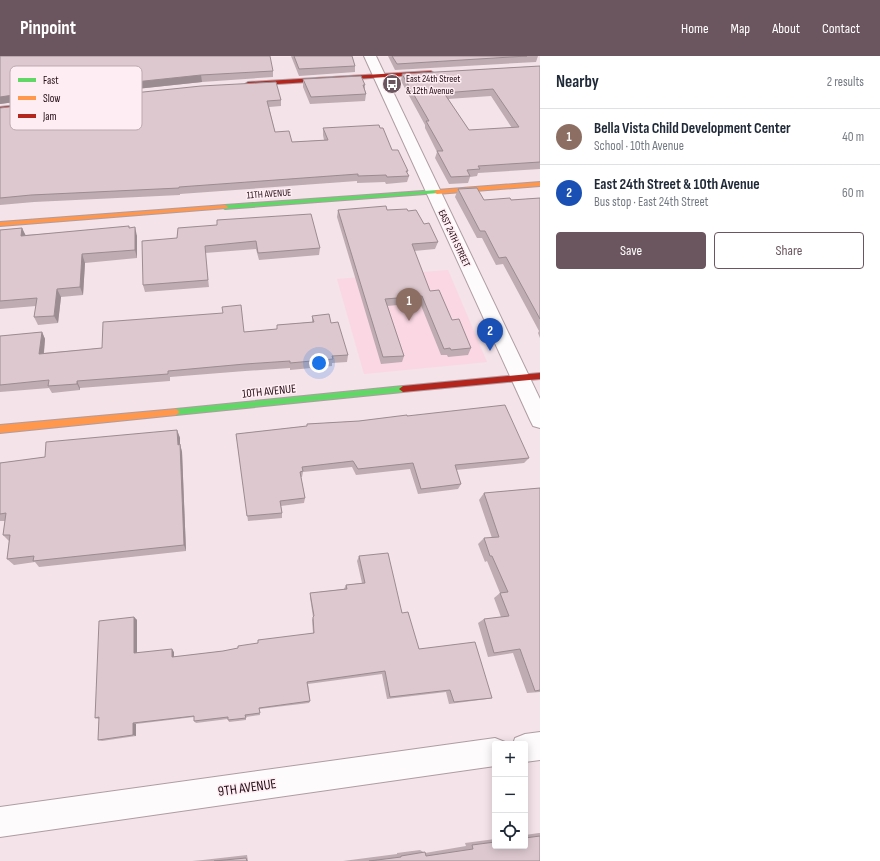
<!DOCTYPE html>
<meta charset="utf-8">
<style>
body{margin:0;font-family:"Sofia Sans Condensed",sans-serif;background:#f6f6f7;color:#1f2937}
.controls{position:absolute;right:12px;bottom:12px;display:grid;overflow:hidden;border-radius:4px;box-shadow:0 2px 10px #0003}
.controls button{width:36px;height:36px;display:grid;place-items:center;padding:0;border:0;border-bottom:1px solid #e0e1e3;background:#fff;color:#1f2937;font:20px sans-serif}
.you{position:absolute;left:319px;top:307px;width:14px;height:14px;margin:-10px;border:3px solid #fff;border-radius:50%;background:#1a73e8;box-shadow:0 0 0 6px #1a73e833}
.badge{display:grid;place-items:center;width:26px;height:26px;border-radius:50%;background:#6b555e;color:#fff;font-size:13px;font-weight:700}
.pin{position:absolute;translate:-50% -33px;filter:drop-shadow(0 1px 2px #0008)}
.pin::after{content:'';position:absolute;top:21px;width:14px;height:12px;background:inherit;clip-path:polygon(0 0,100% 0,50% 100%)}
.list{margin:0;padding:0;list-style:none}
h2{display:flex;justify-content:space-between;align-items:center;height:52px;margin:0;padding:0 16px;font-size:17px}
h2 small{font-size:13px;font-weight:400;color:#747a83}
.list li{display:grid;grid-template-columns:26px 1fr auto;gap:12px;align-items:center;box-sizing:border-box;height:56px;padding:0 16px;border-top:1px solid #e0e1e3}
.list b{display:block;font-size:15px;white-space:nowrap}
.list p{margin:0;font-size:13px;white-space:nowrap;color:#747a83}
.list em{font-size:13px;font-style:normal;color:#747a83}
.actions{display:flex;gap:8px;padding:12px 16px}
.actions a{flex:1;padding:9px 0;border:1px solid #6b555e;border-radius:4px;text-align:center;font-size:14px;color:#6b555e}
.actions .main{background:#6b555e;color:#fff}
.icon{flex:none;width:22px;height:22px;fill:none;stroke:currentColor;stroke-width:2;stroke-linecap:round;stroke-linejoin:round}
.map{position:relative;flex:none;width:540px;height:805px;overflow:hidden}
header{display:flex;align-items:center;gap:24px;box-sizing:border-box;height:56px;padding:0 20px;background:#6b555e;color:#fff}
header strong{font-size:19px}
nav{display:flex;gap:22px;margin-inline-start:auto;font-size:14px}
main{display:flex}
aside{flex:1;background:#fff}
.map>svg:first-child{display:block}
.built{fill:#fad7e3}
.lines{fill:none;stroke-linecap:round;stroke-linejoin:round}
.street-casing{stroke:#af9ca3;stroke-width:2}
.fast-casing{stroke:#af9ca3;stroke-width:2}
.slow-casing{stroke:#af9ca3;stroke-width:2}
.jam-casing{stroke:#af9ca3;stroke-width:2}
.street{fill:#fdfbfc;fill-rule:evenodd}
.fast{fill:#63d668;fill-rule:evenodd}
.slow{fill:#ff974d;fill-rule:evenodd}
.jam{fill:#b3261e;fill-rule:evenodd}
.wall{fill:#beacb2;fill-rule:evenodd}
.shaded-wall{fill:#9b8c91}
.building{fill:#ddc8cf;stroke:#9b8c91;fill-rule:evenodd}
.labels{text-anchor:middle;stroke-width:3;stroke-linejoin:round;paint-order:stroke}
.far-poi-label{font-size:10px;fill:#210913;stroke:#feeef3;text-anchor:start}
.far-street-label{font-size:10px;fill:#210913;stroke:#feeef3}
.street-label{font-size:12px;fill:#210913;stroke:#feeef3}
.near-street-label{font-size:14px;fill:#210913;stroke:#feeef3}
.key{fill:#feeef3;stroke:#bca9b0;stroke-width:1}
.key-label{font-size:11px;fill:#210913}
</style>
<header>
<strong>Pinpoint</strong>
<nav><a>Home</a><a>Map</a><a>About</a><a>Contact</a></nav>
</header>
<main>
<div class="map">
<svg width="540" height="805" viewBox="0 0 540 805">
<rect width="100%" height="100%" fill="#f4e3e9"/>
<polygon class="built" points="448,214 487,306 364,318 337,223"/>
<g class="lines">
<defs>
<g id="street">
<polygon points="364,0 376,0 540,343 540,372 533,370 530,364"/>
<polygon points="540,676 540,704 525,706 525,688 513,688 515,682 525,678"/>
<polygon points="495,682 505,686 506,688 495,688 495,710 0,781 0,751"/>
</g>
<g id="fast">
<polygon points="437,134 440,136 439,137 225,153 222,151 225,149"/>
<polygon points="403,330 407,333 403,336 176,359 172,356 176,353"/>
</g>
<g id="slow">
<polygon points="540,126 540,130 437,138 434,136 437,134"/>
<polygon points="225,149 228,151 227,152 0,170 0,166"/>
<polygon points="176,353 180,356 176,359 0,377 0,369"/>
</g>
<g id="jam">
<polygon points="431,15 434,17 433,18 248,30 245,28 248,26"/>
<polygon points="86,42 89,44 88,45 0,55 0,51"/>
<polygon points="540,317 540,323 403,336 399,333 403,330"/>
</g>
</defs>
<use href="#street" class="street-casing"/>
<use href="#fast" class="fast-casing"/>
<use href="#slow" class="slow-casing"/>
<use href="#jam" class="jam-casing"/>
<use href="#street" class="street"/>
<use href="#fast" class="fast"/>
<use href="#slow" class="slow"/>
<use href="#jam" class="jam"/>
</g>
<g class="wall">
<polygon points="0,0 273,15 273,21 202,26 61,41 59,33 28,35 24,36 22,45 0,48"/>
<polygon points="291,0 352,0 355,10 355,16 299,20"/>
<polygon points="388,0 538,0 536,6 395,14"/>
<path d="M540 10V113L478 117 477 120 470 121 468 127 449 128 435 102 437 96 425 72V69L401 25 402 18ZM491 40 512 72 469 74 448 43Z"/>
<polygon points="303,23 365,29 365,34 366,38 365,45 310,48 303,31"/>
<polygon points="281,44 281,50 269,51 275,76 292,86 324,84 323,79 323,72 392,94 408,115 407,117 409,120 407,126 386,128 385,126 357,127 357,125 180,138 180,139 34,146 0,149 0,52 20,56 19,62"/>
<polygon points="458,133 484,144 511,144 540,142 540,282 538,277 539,275 503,208 496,209 482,182 477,182 455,141"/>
<polygon points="338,154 408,155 424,168 438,186 435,193 414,195 430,235 452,264 471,292 468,299 448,301 447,299 441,299 420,247 387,250 404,300 402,306 381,308 337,161"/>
<polygon points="22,172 25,179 129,172 137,180 137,202 85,207 83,239 61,241 58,267 38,269 34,261 36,250 0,253 0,174"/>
<polygon points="178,172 320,192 319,199 259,204 256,193 205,197 209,231 145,236 143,229 177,182"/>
<polygon points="312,260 331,267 348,299 347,306 332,307 332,310 290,314 290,312 245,315 170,321 170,325 80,332 80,334 52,337 49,332 0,336 0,280 42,276 45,283 44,297 102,292 244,276 277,273 277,269 312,266"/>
<polygon points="407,360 529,402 524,407 456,414 461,428 458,433 418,438 410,413 356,419 352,411 303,416 302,421 301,421 305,442 304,447 281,450 282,457 282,462 248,465 236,378 307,370 307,368 359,365"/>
<polygon points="177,374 180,382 180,388 182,396 186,495 39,511 35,506 14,509 7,503 9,485 3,479 5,465 0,465 0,407 45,401"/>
<polygon points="540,432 540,636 527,637 513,597 488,601 478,567 484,563 501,561 494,542 500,537 487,505 485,506 478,488 484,482 492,482 479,444 484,437"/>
<polygon points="359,500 402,557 419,593 492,642 487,643 449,648 446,636 387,643 382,618 308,628 310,645 309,647 259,653 260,659 246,661 246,664 229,666 228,663 196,667 194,665 194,661 136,668 136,680 102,685 98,684 99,663 95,662 134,561 137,564 137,597 174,596 174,601 223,595 238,592 258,587 313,577 312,564 313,561 310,541 310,537 344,533 346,529 362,527 357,505"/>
<polygon points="539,777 540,777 540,805 343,805 397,798 397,797 420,794 425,797 466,790 465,787 495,783 495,790 525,790 525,779"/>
<polygon points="247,799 248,805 192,805 203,804"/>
</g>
<g class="shaded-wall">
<polygon points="201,19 202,26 61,41 59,34"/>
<polygon points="26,28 28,35 24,36 22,45 0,48 0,41 22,29"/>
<polygon points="18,50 20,56 18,69 15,62"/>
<polygon points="135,171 137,180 137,202 135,194"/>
<polygon points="22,172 26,180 21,180"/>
<polygon points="82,198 85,207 83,239 80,231"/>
<polygon points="57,233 61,241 58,267 54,260"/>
<polygon points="42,276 45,283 43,305 39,298"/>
<polygon points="77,325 80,332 80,334 77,328"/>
<polygon points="177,374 180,382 180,397 178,389"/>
<polygon points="180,388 182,396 186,495 184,489"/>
<polygon points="134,561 137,564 137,600 134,597"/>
<polygon points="172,593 174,596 174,604 172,601"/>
<polygon points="133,667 136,668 136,680 133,679"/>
</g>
<g class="building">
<polygon points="0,0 270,0 273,15 201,19 59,34 60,26 26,28 22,29 20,38 0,41"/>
<polygon points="294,0 352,0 355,10 299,13"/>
<polygon points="392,0 527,0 397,8"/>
<path d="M540 10V106L478 110 480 113 467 114 470 120 451 121 437 95H443L426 65H429L402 18ZM493 33 519 71 469 74 444 37Z"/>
<polygon points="361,20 365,29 363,29 366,38 311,41 303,23"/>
<polygon points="276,26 281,44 267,45 275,76 289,75 292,86 328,84 323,72 379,69 380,72 383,72 392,94 398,94 408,115 406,115 409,120 387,121 386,119 358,120 358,118 179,131 179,132 31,139 0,142 0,52 18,50 15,62 55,60 57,45 201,30"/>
<polygon points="477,132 484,144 510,142 511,144 540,142 540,263 506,201 499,202 485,175 480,175 458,133"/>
<polygon points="386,150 387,154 407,153 408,155 416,154 424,168 429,167 438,186 412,188 430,235 439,234 452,264 459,263 471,292 451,294 450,292 444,293 422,240 385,243 404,300 383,301 338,154"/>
<polygon points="311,158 320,192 258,197 256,185 205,190 208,224 143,229 142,185 177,182 178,172 217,169 217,164"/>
<polygon points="129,170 129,172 135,171 135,194 82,198 80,231 57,233 54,260 34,261 37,242 0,245 0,174 22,172 21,180"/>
<polygon points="241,249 244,276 277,273 277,269 314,266 312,260 329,258 331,267 338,266 348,299 332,300 333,303 290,307 290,305 245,308 168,315 168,318 77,325 77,328 48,330 49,324 0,329 0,280 42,276 39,298 102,292 103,266 223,257 222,251"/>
<polygon points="505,349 529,402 455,409 461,428 421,433 413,407 358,413 353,405 302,411 303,415 300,416 305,442 280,445 282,457 247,460 236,378 307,370 307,368 359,365 407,359 407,360"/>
<polygon points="177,374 178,389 180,388 184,489 33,505 34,500 7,503 10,479 3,479 6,457 0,458 0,407 45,401 46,386"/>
<polygon points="540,432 540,634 535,635 520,593 494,597 484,563 509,560 500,537 508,536 492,500 490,500 484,482 499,481 484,437"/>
<polygon points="388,497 402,557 408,556 419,593 475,586 492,642 454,646 450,634 390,641 385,615 307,626 310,645 259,652 260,657 245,659 246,662 228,664 228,661 194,665 194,660 133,667 133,679 98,684 99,661 95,662 99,565 134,561 134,597 172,593 172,601 223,595 238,592 238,590 258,587 258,584 314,577 313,561 314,560 310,537 347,533 346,529 365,527 359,500"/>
<polygon points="540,780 540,805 369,805 401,801 401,800 425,796 426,800 473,793 472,789 495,786 495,790 525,790 525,782"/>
<polygon points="246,802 247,805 214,805"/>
</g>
<defs>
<symbol id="bus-disc" viewBox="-11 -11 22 22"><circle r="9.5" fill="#6b555e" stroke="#feeef3"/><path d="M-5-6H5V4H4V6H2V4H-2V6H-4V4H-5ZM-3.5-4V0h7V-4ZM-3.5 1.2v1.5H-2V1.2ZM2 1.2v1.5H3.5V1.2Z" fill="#fff"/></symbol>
</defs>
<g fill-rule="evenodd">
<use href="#bus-disc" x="381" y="17" width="22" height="22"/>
</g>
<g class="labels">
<g class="far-poi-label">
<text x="406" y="26">East 24th Street<tspan x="406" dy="12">&amp; 12th Avenue</tspan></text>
</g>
<g class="far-street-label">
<text transform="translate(269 137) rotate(-4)" y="4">11TH AVENUE</text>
<text transform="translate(455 182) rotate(65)" y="4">EAST 24TH STREET</text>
</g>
<g class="street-label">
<text transform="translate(269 335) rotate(-6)" y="4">10TH AVENUE</text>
</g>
<g class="near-street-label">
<text transform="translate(247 731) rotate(-8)" y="5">9TH AVENUE</text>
</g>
</g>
<rect x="10" y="10" width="132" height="64" rx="6" class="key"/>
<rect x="18" y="22" width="18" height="4" fill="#63d668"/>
<rect x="18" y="40" width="18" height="4" fill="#ff974d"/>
<rect x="18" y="58" width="18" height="4" fill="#b3261e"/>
<g class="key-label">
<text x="43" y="28">Fast</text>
<text x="43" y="46">Slow</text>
<text x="43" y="64">Jam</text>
</g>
</svg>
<div class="controls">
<button>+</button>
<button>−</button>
<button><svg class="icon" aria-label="locate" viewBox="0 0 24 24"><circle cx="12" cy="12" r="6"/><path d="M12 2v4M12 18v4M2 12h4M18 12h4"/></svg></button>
</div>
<div class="you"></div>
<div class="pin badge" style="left:409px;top:265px;background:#8d6e63">1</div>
<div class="pin badge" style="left:490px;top:295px;background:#1a4fb4">2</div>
</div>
<aside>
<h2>Nearby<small>2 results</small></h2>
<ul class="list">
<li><span class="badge" style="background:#8d6e63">1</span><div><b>Bella Vista Child Development Center</b><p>School · 10th Avenue</p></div><em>40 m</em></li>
<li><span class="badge" style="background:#1a4fb4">2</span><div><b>East 24th Street &amp; 10th Avenue</b><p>Bus stop · East 24th Street</p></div><em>60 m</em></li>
</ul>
<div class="actions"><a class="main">Save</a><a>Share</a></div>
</aside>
</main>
